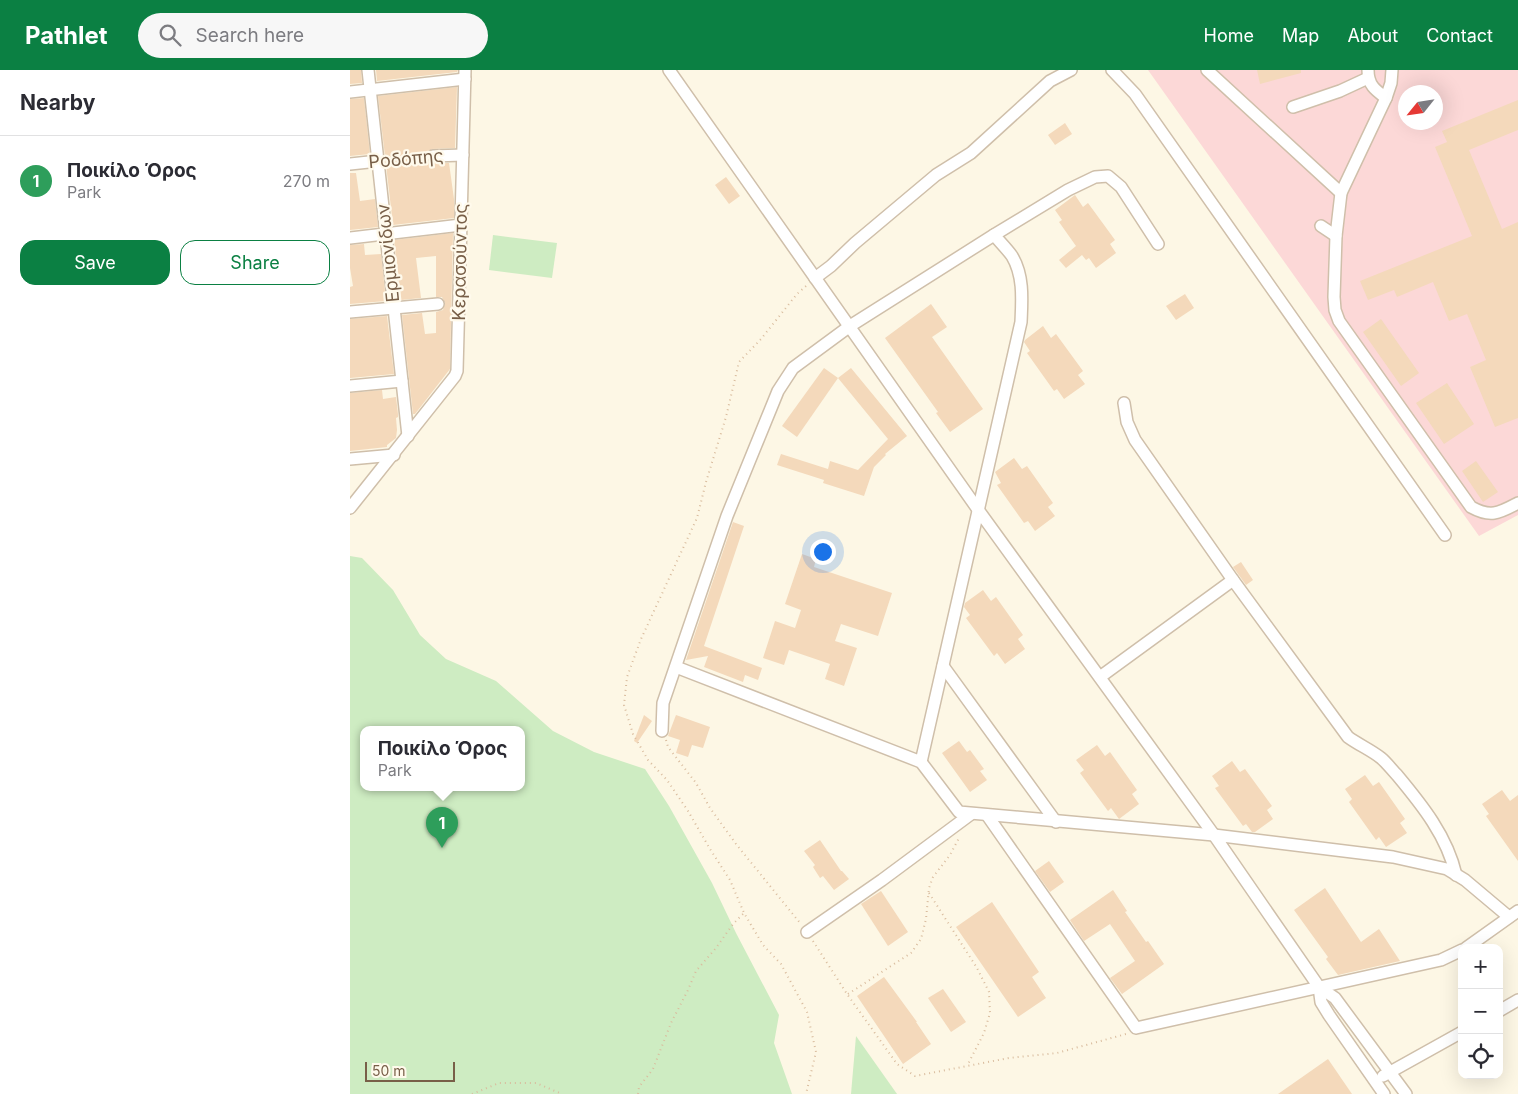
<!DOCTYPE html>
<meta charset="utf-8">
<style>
body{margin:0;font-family:Inter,sans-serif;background:#f7f7f7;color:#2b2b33}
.controls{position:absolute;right:15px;bottom:15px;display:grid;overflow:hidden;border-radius:10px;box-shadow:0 5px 20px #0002}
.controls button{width:45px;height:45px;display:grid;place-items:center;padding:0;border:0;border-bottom:1px solid #e1e1e2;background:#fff;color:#2b2b33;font:25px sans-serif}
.compass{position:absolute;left:1048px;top:15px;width:45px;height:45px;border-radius:50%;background:#fff;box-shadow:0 5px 20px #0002;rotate:240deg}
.scale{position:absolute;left:15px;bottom:12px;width:90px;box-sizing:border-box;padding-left:5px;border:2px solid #785f48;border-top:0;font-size:14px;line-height:18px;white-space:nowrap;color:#785f48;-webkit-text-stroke:4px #fffaec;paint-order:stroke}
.you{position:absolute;left:472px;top:481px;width:18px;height:18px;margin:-12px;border:4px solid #fff;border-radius:50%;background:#1a73e8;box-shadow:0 0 0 8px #1a73e833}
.badge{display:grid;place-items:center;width:32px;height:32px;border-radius:50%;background:#0b8043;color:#fff;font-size:16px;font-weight:700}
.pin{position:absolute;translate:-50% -41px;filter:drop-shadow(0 1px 2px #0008)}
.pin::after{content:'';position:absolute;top:26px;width:18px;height:15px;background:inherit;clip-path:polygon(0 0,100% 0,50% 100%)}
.popup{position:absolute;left:10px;top:656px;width:165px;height:65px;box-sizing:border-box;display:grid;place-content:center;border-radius:10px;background:#fff;filter:drop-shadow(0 1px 4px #0005);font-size:16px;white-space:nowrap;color:#7c7c81}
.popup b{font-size:19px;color:#2b2b33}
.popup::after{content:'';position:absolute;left:50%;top:100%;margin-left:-10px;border:10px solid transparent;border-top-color:#fff}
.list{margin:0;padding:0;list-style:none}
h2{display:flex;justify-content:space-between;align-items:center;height:65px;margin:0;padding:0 20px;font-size:21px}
h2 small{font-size:16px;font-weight:400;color:#7c7c81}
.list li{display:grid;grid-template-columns:32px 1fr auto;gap:15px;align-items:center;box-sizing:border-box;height:90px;padding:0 20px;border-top:1px solid #e1e1e2}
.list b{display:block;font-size:19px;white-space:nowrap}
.list p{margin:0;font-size:16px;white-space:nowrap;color:#7c7c81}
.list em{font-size:16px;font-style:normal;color:#7c7c81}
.actions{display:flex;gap:10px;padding:15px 20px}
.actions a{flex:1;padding:11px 0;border:1px solid #0b8043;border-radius:15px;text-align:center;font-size:18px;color:#0b8043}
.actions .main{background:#0b8043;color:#fff}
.icon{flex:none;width:28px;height:28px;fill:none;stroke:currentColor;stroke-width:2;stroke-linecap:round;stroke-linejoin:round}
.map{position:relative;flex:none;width:1168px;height:1024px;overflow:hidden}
header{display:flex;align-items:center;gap:30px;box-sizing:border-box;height:70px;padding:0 25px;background:#0b8043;color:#fff}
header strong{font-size:24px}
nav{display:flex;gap:28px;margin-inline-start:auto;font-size:18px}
.search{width:350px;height:45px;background:#f7f7f7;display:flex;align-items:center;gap:12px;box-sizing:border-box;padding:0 18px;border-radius:28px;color:#7c7c81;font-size:19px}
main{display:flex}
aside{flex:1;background:#fff}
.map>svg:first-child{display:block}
.medical{fill:#fcd8d7;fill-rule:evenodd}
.green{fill:#ceecc2;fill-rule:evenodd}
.building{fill:#f4d9bb}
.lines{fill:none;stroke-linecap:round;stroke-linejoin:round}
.minor-casing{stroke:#cfbfaa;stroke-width:14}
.path{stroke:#d9bc9e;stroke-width:2;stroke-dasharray:1 4;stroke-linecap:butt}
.minor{stroke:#fff;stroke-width:11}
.labels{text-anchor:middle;stroke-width:4.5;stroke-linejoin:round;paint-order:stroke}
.street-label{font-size:18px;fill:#785f48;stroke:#fffaec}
</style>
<header>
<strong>Pathlet</strong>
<div class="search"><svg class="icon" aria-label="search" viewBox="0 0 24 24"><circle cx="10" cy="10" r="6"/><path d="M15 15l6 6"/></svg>Search here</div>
<nav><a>Home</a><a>Map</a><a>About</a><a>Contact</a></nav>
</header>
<main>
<aside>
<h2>Nearby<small></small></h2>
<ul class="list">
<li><span class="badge" style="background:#2e9e5b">1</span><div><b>Ποικίλο Όρος</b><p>Park</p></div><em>270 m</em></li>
</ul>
<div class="actions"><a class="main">Save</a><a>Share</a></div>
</aside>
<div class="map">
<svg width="1168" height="1024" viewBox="0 0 1168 1024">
<rect width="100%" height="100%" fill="#fdf7e5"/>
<path class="medical" d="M798 0H1168V445L1129 466ZM1056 22H1086V52H1056Z"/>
<g class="green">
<polygon points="143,165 207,173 202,208 139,200"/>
<path d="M0 486 12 488 43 520 70 565 96 589 146 611 203 661 244 682 295 699 319 736 362 813 386 863 429 945 424 973 442 1024H0ZM13 659H171V717H13Z"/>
<polygon points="506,966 547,1024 501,1024"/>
</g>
<g class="building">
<polygon points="0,0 11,0 12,13 0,14"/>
<polygon points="26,0 108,0 107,2 27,11"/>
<polygon points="907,0 951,0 951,3 910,14"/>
<polygon points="107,17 105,78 82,79 77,82 76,86 80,93 99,93 104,129 104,148 43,155 28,26"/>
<polygon points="14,28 20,84 0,86 0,29"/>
<polygon points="1168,30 1168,60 1119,80 1152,159 1168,152 1168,348 1145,357 1120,297 1136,290 1117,244 1099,251 1083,212 1047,227 1044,220 1018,230 1010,211 1122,166 1085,77 1097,72 1092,61"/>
<polygon points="715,53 722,64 705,75 698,65"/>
<polygon points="0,103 6,103 10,131 25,129 28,157 0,160"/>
<polygon points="376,107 390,126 379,134 365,115"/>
<polygon points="725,125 733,137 738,133 765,170 760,174 766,183 746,198 739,188 736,190 732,185 716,198 709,190 726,176 709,152 712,150 705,140"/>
<polygon points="103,163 100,299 65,344 63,344 52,245 72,243 75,264 86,263 86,242 93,240 95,233 92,227 86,227 86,186 66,188 71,228 51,230 44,170"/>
<polygon points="14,174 15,185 31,184 36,231 0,234 0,217 3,216 0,198 0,175"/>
<polygon points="835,224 844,238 826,250 816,236"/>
<polygon points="581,234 597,257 582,267 633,339 600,362 586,343 588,342 535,268"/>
<polygon points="37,246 44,304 0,308 0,249"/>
<polygon points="1031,249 1069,303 1051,316 1013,262"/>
<polygon points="693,256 701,268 706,264 733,301 728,305 735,314 714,329 707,319 704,321 677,283 680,281 674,272 675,270"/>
<polygon points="474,298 488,308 447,367 432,356"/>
<polygon points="501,298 557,366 535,384 536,385 524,397 514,426 473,413 474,410 427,395 431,384 478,399 480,391 508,400 538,369 488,308"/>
<polygon points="1097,313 1124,354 1094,374 1066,333"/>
<polygon points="32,320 33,329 46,327 48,344 48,347 46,348 47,360 46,368 37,375 37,377 0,381 0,323"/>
<polygon points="664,388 672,399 677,396 703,433 698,437 705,446 685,461 678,451 674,453 647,415 651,413 645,402"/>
<polygon points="1126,391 1148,422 1133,432 1112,401"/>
<polygon points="383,452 394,456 354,576 412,598 408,610 395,605 393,612 354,597 358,586 336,590"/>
<polygon points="452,484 466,489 464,497 542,523 528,566 491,554 485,571 507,578 494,616 475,609 480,594 439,580 434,595 413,588 425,551 445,558 451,540 435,534"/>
<polygon points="891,492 903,510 896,515 883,497"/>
<polygon points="633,520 641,531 646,527 673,565 668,569 675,579 655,594 647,583 644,586 616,548 620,545 614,537 615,533"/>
<polygon points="294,645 302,651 287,673 284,671"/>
<polygon points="326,645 360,657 353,678 342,675 338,687 326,683 330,670 318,666"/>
<polygon points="609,671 617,682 620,680 634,699 630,701 637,710 620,722 592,683"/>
<polygon points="747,675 755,686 760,682 787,720 782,724 789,734 769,749 761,738 758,741 730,703 734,700 726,690"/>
<polygon points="882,691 890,702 895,699 922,736 917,740 923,749 905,762 902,762 896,754 893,756 865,718 869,716 862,706"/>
<polygon points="1015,705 1023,716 1029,712 1055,749 1050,753 1057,763 1036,777 1029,767 1026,770 999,732 1002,729 995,719"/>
<polygon points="1152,720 1160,731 1168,725 1168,791 1136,746 1139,744 1132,734"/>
<polygon points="470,770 491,801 492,801 499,809 484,820 473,806 470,808 463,797 465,795 454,781"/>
<polygon points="699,791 714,812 700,822 685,801"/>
<polygon points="975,818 1011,872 1029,859 1050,891 988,905 976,889 978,887 944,840"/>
<polygon points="763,820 777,841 775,842 796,872 798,871 814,894 772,924 760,908 785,891 760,854 734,871 720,850"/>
<polygon points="531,821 558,862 538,876 511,834"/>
<polygon points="642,832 689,902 682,907 696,928 668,947 606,857"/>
<polygon points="534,907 567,952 566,952 581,974 553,994 507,926"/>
<polygon points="593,919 616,952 601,962 578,928"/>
<polygon points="978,989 1002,1024 928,1024"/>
</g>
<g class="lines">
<defs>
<g id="minor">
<polyline points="18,0 58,366"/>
<polyline points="319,0 629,441 864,765 969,917 985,928 1056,1024"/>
<polyline points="762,0 785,24 1095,465"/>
<polyline points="857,0 991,123"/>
<path d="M1018 0C1018 15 1025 20 1036 28"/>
<path d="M1042 0 1041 13 1036 28 991 123 986 166 984 227 985 240 989 251 1121 437C1141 448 1149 443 1168 433"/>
<polyline points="0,22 115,9"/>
<polyline points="943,37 990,21 1018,8"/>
<polyline points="83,86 113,85"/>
<polyline points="0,94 28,91"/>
<polyline points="971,156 986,166"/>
<polyline points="0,168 111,155"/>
<polyline points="465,208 481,196 505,173 586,105 621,83 700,11 721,0"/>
<polyline points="0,242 88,234"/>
<polyline points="0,316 52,311"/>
<path d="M774 333 777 352 785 370 883 510 998 667C1009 675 1021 680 1031 688 1037 693 1042 700 1047 705 1072 735 1097 766 1106 805"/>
<polyline points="0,389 44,385"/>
<polyline points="0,438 105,306 107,301 115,0"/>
<polyline points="593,596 706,752"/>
<polyline points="326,597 571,692 609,742 864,765 1043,787 1097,799 1115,810 1159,847"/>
<polyline points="750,607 883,510"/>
<polyline points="312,661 313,633 377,446 428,321 443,298 500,256 644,165 718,120 745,107 758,106 771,117 808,174"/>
<path d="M571 692 671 252C672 230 674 206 662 186 657 179 650 172 644 165"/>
<polyline points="637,745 786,958 1091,890 1112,880"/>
<polyline points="457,862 532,810 621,744"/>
<polyline points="1116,878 1168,841"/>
<polyline points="969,917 971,932 979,945 1034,1024"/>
<polyline points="1149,941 1168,930"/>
<polyline points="1033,1006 1112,962"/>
</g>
</defs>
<use href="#minor" class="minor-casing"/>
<g class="path">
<polyline points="40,91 54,90 54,86 72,85"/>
<polyline points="456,216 447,224 411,269 389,292 376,347 356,412 347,448 291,569 277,607 274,635 283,664 298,690 317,710 338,741 360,779 380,810 394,843 413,875 431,894 457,942 466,982 456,1024"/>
<polyline points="316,670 318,677 346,713 360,738 386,774 450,853"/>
<polyline points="579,823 627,898 639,922 640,943 634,963 617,996"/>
<polyline points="463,871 497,924 547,994 565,1006 659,988 707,983 776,964"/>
<polyline points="498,924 561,883 571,869 576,849 579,818 583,807 600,785 609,768"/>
<polyline points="122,1024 149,1013 186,1013 212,1024"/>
<polyline points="288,1024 289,1017 303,999 321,953 338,920 346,901 366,878 383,854 394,843"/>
</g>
<use href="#minor" class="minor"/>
</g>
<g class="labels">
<g class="street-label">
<text transform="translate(56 89) rotate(-5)" y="6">Ροδόπης</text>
<text transform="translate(38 183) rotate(-96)" y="6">Ερμιονίδων</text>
<text transform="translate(110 192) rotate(-89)" y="6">Κερασούντος</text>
</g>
</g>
</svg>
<div class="controls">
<button>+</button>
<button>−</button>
<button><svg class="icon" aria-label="locate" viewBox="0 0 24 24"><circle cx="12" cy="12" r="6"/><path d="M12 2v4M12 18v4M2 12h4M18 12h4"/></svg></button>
</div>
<svg class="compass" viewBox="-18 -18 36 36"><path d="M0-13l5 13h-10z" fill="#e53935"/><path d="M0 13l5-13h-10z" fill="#7c7c81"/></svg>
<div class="scale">50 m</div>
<div class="you"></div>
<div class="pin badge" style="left:92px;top:778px;background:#2e9e5b">1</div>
<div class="popup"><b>Ποικίλο Όρος</b>Park</div>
</div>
</main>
